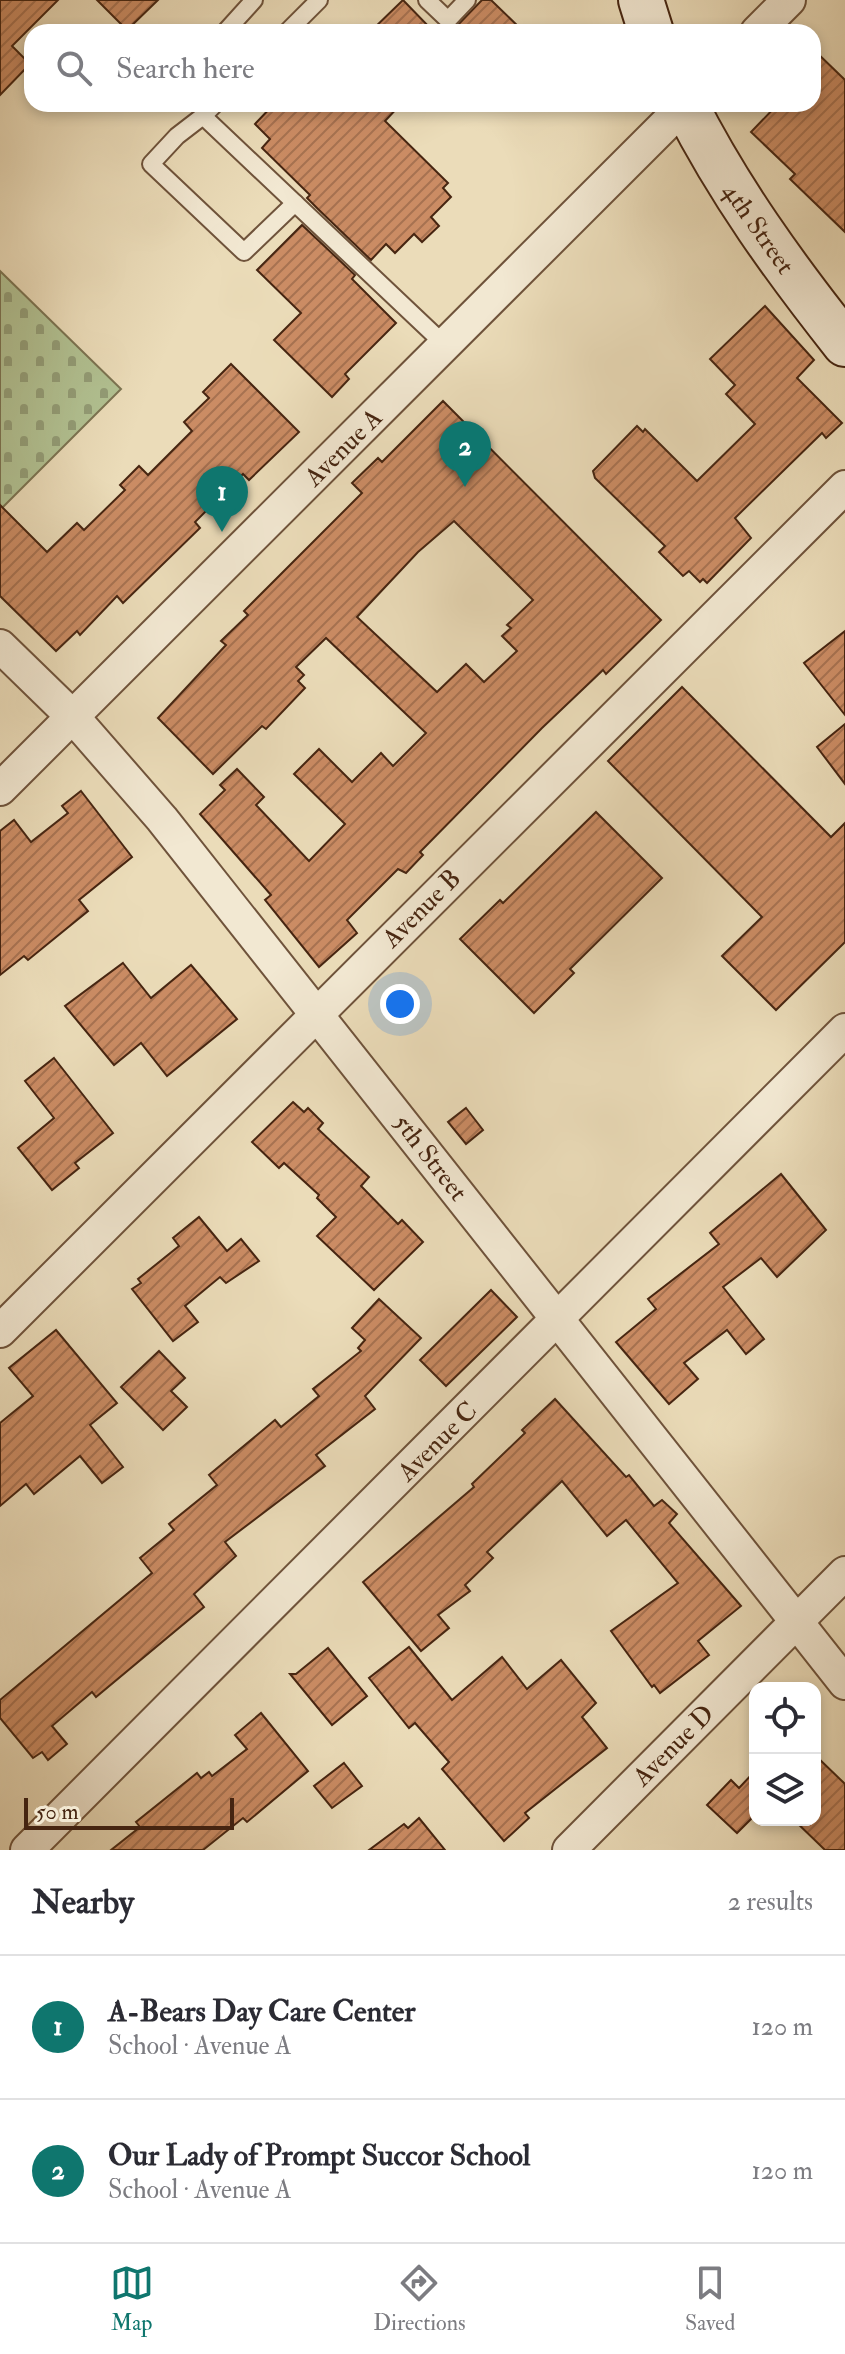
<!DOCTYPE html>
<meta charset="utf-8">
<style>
body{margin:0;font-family:"IM FELL Double Pica",serif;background:#f2f2f3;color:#2b2b33}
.controls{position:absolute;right:24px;bottom:24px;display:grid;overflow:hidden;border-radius:16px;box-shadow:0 4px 12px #0003}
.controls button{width:72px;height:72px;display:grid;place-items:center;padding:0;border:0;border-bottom:2px solid #e1e1e2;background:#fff;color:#2b2b33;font:40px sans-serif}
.scale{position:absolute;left:24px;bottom:20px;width:210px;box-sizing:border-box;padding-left:8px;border:4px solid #462511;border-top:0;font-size:22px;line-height:28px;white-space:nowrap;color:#462511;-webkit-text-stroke:6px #f2e8d2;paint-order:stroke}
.you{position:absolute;left:400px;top:1004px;width:28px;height:28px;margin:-20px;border:6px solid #fff;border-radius:50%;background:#1a73e8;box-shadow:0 0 0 12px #1a73e833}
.badge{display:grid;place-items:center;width:52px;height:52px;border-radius:50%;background:#0f766e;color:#fff;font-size:26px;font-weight:700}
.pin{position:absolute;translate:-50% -66px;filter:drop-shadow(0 2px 4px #0008)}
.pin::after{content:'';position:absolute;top:42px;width:28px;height:24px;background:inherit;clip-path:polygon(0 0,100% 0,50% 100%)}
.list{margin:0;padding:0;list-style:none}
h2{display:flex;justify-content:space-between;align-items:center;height:104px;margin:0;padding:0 32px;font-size:34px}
h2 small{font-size:26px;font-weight:400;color:#7c7c81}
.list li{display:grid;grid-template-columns:52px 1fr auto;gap:24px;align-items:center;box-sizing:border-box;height:144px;padding:0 32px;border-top:2px solid #e1e1e2}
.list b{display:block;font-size:30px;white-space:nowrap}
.list p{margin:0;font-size:26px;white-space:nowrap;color:#7c7c81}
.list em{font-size:26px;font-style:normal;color:#7c7c81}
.icon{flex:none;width:44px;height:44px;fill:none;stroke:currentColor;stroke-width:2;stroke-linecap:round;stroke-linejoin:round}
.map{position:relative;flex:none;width:845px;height:1850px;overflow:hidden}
.search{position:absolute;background:#fff;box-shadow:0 4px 12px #0003;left:24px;right:24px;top:24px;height:88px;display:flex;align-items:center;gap:20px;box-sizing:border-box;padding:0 28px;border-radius:24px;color:#7c7c81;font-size:30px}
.sheet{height:392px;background:#fff}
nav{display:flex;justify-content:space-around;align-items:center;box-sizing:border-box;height:112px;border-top:2px solid #e1e1e2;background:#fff;font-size:22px;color:#7c7c81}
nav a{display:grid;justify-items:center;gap:4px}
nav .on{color:#0f766e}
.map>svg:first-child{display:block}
.cemetery{fill:url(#cemetery-stones);stroke:#7c7452;stroke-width:2}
.building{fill:url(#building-hatch);stroke:#462511;stroke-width:2;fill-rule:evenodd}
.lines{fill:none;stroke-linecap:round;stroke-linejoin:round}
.service-casing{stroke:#6f533b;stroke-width:20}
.minor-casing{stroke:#6f533b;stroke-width:36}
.secondary-casing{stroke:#462511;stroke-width:48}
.service{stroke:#f2e8d2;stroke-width:16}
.minor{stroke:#f2e8d2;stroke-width:32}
.secondary{stroke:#f2e8d2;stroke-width:44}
.labels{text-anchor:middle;stroke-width:8;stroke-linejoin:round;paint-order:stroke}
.street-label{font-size:26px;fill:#462511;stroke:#f2e8d2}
</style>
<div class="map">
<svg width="845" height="1850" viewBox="0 0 845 1850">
<defs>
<pattern id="cemetery-stones" width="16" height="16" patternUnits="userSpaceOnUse" patternTransform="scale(2)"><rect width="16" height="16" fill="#b2c293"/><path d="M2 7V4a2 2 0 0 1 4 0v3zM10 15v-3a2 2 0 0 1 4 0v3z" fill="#939d77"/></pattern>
<pattern id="building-hatch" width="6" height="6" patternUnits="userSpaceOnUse" patternTransform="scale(2)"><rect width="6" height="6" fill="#cb8c64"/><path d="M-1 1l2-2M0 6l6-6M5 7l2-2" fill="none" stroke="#a77251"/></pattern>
</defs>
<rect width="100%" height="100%" fill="#ebdcb9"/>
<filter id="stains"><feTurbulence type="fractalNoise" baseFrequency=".0025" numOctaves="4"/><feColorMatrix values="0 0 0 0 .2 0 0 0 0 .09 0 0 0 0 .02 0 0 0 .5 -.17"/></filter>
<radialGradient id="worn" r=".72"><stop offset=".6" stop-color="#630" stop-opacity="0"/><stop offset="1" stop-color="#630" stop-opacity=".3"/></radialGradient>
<polygon class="cemetery" points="0,271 121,389 0,510"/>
<g class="building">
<polygon points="0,0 58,0 12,46 30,64 0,95"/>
<polygon points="97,0 158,0 127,30"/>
<polygon points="403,0 434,32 370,32"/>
<polygon points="482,0 491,0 524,32 451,32"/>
<polygon points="813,49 845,80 845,232 790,179 795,174 751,132 778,104 813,104"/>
<polygon points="274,104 401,104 385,121 448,183 443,188 451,197 431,217 439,226 422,242 414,234 395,253 386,244 371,260 318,209 307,198 310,195 262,148 270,139 255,124"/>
<polygon points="302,225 355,275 352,279 396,323 345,374 349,379 332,397 274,340 301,313 257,270"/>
<polygon points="765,306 814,360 797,378 842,423 826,438 822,433 735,518 751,538 707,583 703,579 700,582 689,571 683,576 659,552 665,546 595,478 593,471 637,426 643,432 645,429 697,481 755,424 726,394 735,385 710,359"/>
<polygon points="231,364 299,432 249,480 243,474 195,522 200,528 123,603 117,596 80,635 77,631 56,651 0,596 0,505 47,552 77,523 84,530 125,490 120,485 139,466 148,475 192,431 184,422 209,398 203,392"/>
<path d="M443 401 661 620 606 674 603 670 542 728 420 852 423 855 406 873 398 869 347 920 357 933 319 967 265 900 271 895 200 814 225 790 220 785 237 769 264 797 256 805 309 861 345 824 294 774 319 749 352 782 381 753 393 766 426 733 326 638 296 667 304 675 298 681 305 688 266 729 262 726 213 774 158 718 226 645 221 641 248 615 244 611 362 493 352 483 378 458 382 462ZM454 521 533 600 507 625 511 628 502 636 517 651 484 682 466 664 437 692 357 617 418 552Z"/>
<polygon points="845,631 845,715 804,663"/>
<polygon points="682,687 831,837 845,823 845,942 776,1010 722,956 762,917 608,761"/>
<polygon points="845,724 845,784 817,747"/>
<polygon points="81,791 132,857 79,900 88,911 28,960 24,956 0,975 0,831 14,820 31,842 68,813 62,806"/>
<polygon points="596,812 662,878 570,969 574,973 534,1013 460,939 500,900 503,903"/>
<polygon points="123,963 151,998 191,965 237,1019 167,1076 141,1043 114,1065 65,1006"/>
<polygon points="54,1058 113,1133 75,1163 79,1168 52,1190 18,1148 54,1118 25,1081"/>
<polygon points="293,1102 304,1112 308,1108 323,1123 318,1129 369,1177 361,1186 398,1224 402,1220 423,1242 374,1290 317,1236 336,1217 317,1198 319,1195 284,1163 279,1168 252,1142"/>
<polygon points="466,1108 483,1130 466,1144 448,1122"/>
<polygon points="781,1174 826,1230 777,1277 761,1258 723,1287 764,1339 746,1354 727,1330 684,1363 698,1379 669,1404 616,1342 656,1309 648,1299 719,1244 710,1233"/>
<polygon points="199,1217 227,1251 241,1239 259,1261 226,1283 220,1277 185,1306 198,1322 173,1341 132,1289 141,1283 138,1279 179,1246 173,1238"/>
<polygon points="491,1290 517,1317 446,1386 420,1360"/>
<polygon points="379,1299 421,1338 365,1396 375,1409 316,1455 325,1466 225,1542 236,1556 194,1594 204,1607 96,1697 92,1692 52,1726 67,1744 48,1760 42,1752 33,1758 0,1718 0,1700 152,1573 140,1558 174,1530 169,1524 217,1485 209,1475 275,1420 281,1427 319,1396 313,1389 361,1351 358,1348 365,1340 352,1328"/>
<polygon points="56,1330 117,1403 90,1425 123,1467 102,1483 80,1456 34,1494 26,1484 0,1506 0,1423 33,1396 9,1368"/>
<polygon points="159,1351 185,1378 171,1391 187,1407 163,1430 121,1387"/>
<polygon points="555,1399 626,1477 629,1475 654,1506 662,1500 677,1514 669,1523 741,1606 698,1641 709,1655 660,1693 654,1685 652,1687 611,1631 678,1583 626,1520 607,1536 562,1481 487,1552 493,1558 465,1585 470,1591 438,1615 449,1628 421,1651 363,1582 474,1487 472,1484 525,1433 522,1430"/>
<polygon points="409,1647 452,1700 502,1657 527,1689 561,1660 596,1703 582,1717 607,1748 525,1813 529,1818 504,1841 442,1769 449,1762 415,1723 409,1728 369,1678"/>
<polygon points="328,1648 367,1696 332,1725 290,1674 296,1674"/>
<polygon points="261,1713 308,1771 247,1822 243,1818 203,1850 111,1850 140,1827 136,1822 197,1773 201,1778 209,1772 212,1776 247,1749 235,1735"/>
<polygon points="815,1755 845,1784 845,1850 825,1850 794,1820 815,1820"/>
<polygon points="344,1763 362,1786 332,1808 314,1786"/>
<polygon points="755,1771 755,1815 737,1833 707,1805 731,1780 739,1788"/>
<polygon points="419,1818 445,1850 369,1850 404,1824 408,1828"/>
</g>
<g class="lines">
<defs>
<g id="service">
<polyline points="427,0 448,20 467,0"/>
<polyline points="225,32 254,0"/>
<polyline points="287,32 319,0"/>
<polyline points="215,104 203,116 445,345"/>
<polyline points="203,116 177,136 151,164 244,252 295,203"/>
</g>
<g id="minor">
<polyline points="757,32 789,0"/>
<polyline points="0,646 73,717 162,819 845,1683"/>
<polyline points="0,789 686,104"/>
<polyline points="0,1331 845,487"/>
<polyline points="27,1850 845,1030"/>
<polyline points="569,1850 845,1573"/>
</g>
<g id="secondary">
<polyline points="641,0 651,32"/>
<path d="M685 104C729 191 784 267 845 344"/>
</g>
</defs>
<use href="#service" class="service-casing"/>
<use href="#minor" class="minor-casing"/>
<use href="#secondary" class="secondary-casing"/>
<use href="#service" class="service"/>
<use href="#minor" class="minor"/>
<use href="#secondary" class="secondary"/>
</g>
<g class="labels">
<g class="street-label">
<text transform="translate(759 228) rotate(55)" y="9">4th Street</text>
<text transform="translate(343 447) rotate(-45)" y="9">Avenue A</text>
<text transform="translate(421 908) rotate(-45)" y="9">Avenue B</text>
<text transform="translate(431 1157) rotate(52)" y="9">5th Street</text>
<text transform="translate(437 1441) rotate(-45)" y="9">Avenue C</text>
<text transform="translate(673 1745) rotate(-45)" y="9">Avenue D</text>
</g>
</g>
<rect width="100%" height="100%" filter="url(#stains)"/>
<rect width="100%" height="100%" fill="url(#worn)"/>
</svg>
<div class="controls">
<button><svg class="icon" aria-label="locate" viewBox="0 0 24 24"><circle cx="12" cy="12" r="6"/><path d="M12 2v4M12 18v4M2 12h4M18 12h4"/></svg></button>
<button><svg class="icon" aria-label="layers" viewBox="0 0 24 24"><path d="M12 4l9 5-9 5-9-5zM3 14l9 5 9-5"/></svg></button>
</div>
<div class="scale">50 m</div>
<div class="you"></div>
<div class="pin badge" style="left:222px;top:532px">1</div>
<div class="pin badge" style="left:465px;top:487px">2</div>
<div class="search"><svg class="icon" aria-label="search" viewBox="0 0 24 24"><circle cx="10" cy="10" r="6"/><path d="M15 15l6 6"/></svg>Search here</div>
</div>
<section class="sheet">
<h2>Nearby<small>2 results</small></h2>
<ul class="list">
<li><span class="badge">1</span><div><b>A-Bears Day Care Center</b><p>School · Avenue A</p></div><em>120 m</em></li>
<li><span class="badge">2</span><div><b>Our Lady of Prompt Succor School</b><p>School · Avenue A</p></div><em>120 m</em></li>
</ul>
</section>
<nav>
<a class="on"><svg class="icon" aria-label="map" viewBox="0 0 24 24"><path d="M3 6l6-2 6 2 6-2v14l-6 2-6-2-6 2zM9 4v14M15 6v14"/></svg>Map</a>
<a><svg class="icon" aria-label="directions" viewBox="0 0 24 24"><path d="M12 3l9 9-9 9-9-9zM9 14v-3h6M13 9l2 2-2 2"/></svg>Directions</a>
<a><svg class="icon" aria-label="saved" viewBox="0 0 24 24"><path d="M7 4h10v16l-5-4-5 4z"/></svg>Saved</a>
</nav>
